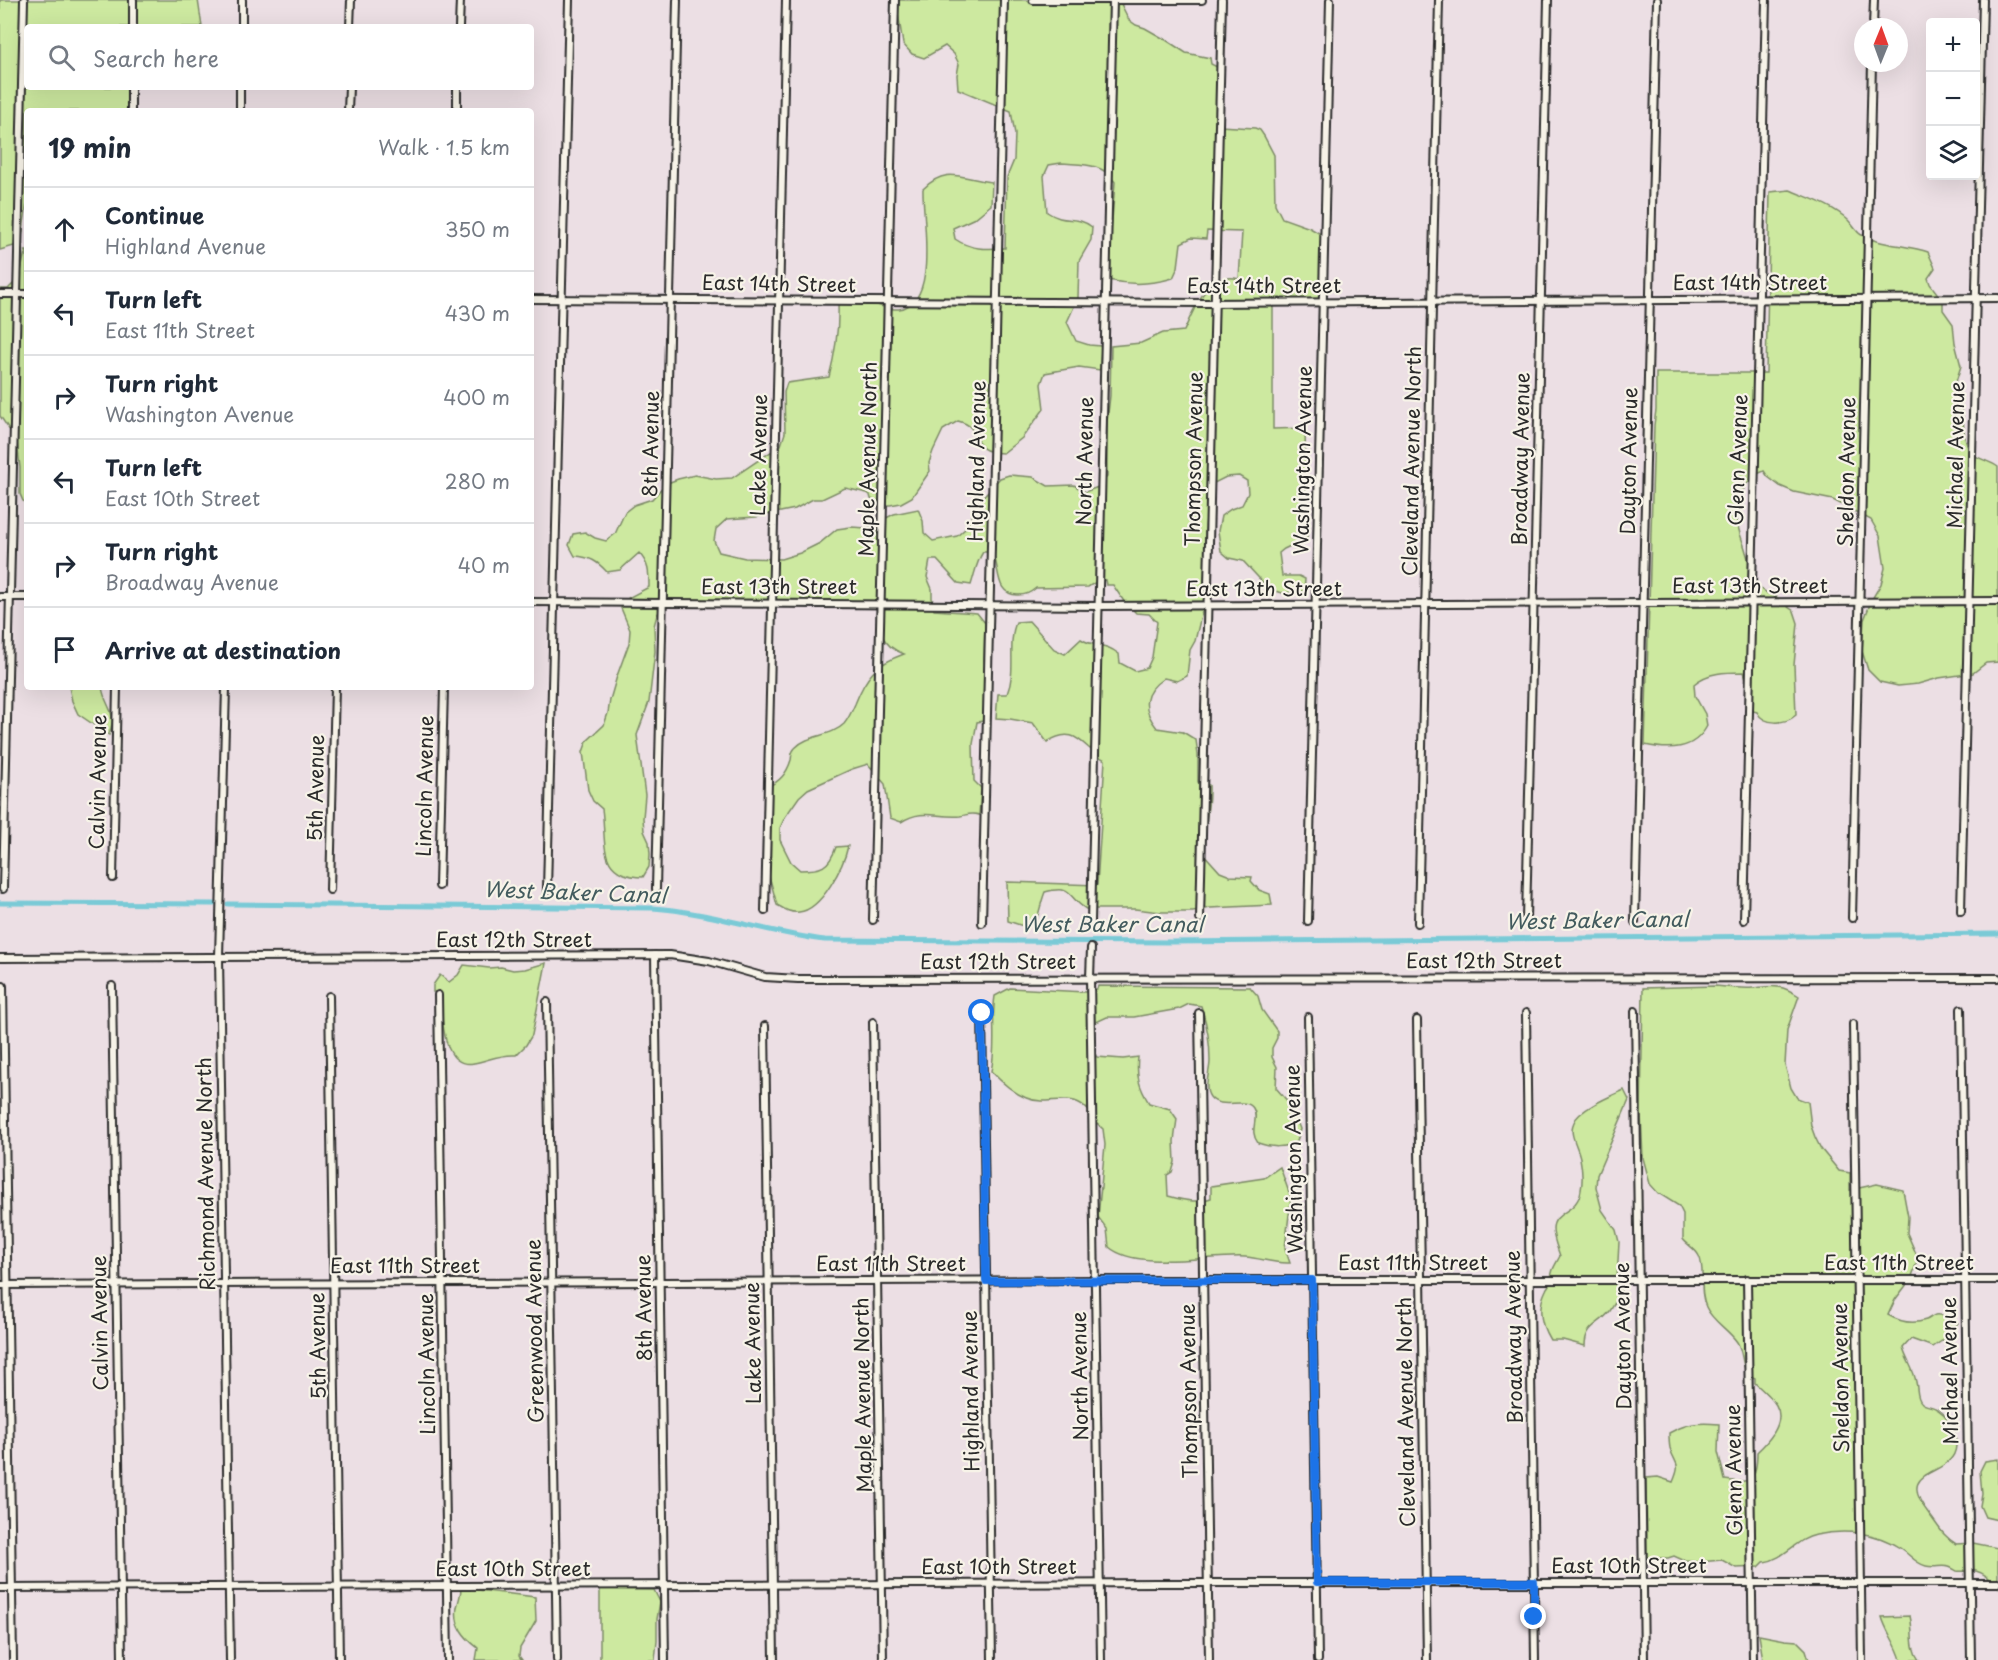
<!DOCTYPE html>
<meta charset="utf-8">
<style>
body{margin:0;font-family:"Playpen Sans",sans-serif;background:#f2f2f3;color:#1f2937}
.controls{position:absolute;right:18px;top:18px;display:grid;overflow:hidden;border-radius:6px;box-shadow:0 6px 24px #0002}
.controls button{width:54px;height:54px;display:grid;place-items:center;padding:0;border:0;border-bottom:2px solid #e0e1e3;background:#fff;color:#1f2937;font:30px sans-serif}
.compass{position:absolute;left:1854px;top:18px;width:54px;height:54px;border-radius:50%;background:#fff;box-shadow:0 6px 24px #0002;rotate:1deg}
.stop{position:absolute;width:18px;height:18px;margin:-14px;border:4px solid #1a73e8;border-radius:50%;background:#fff}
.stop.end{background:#1a73e8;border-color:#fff;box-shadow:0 2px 6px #0008}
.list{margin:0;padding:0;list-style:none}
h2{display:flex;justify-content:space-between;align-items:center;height:78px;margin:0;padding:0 24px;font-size:26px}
h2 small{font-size:20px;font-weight:400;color:#747a83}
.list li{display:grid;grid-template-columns:39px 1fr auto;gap:18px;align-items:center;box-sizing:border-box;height:84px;padding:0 24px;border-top:2px solid #e0e1e3}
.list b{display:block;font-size:22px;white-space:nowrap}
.list p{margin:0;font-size:20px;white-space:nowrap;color:#747a83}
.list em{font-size:20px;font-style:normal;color:#747a83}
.icon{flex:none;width:33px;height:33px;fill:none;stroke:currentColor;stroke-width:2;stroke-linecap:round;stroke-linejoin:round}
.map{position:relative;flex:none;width:1998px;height:1660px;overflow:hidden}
.search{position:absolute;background:#fff;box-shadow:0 6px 24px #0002;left:24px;top:24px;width:510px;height:66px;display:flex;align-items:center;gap:15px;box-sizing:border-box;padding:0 21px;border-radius:6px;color:#747a83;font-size:22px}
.panel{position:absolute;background:#fff;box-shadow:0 6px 24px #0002;left:24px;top:108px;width:510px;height:582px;border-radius:6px}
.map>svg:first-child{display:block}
.green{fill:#cde9a0;stroke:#7c8a66;stroke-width:1.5;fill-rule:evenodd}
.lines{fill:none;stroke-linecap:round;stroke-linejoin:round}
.canal{stroke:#7acad6;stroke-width:5}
.minor-casing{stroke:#2b2b2b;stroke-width:10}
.minor{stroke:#f7f3e8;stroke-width:6}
.route{stroke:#1a73e8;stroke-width:8}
.labels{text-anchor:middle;stroke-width:4.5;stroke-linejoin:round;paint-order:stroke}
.street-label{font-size:20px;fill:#2b2b2b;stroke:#f7f3e8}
.water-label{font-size:21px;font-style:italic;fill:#435b5e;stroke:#f7f3e8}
</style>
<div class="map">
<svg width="1998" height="1660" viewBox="0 0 1998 1660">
<rect width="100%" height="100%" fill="#ecdfe4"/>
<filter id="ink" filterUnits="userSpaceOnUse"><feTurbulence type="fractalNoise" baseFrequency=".0167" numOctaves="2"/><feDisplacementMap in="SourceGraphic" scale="12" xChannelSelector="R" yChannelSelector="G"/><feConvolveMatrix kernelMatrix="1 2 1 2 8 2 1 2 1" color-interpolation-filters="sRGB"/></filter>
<g filter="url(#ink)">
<g class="green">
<polygon points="0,0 198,0 202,27 27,27 27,87 135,87 134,111 27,111 27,203 21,244 0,250"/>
<path d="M896 0H1119L1129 20 1136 25 1145 28 1166 40 1186 53 1210 58 1211 64 1219 68V126L1255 128 1260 130 1264 136 1274 155 1275 204 1282 218 1310 228 1324 236 1322 304 1273 302V429L1305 428 1307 538 1284 549 1279 553 1282 576H1299L1305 579 1304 591 1283 593 1270 590 1243 561 1229 558 1221 551 1218 531 1221 516 1231 509 1242 505 1248 493 1247 481 1239 476 1226 477 1214 483 1208 491 1205 530 1206 580 1205 599 1195 641 1190 650 1187 676 1177 681 1164 678C1143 692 1141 708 1157 728L1183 732 1196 740 1198 755V782L1209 785C1210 808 1204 829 1202 852L1220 872 1230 876 1252 877 1251 881 1259 890 1270 894 1272 905 1210 908 1193 912H1160L1135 909H1086C1067 898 1074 884 1045 892 1040 904 1040 915 1033 926L1020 925 1008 921 1007 882 1097 885 1105 760C1082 748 1077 723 1047 742L1033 723 1010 719 996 718 998 694H1007C1017 670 1007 645 1016 622L1029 621 1054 649 1065 654 1081 639C1095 648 1104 642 1119 654L1120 663 1135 671 1147 668 1152 657 1157 622 1149 614 1136 613 1133 610 1132 603H1125L1113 585H1106L1105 580 1096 582 1088 587 1036 588C1030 593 1026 595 1018 595 991 594 1003 562 989 549V552H983C976 563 975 573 971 585L958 583 937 560H930L927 577 932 589V603L934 610 977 613 985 623 984 660 987 681 983 721 977 722 973 744 974 781 981 788 979 815C971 812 967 815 960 816 936 818 923 808 901 822L890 818 885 784 868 764 852 769 808 789 799 797 785 817 780 828V840L791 862 800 870C821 870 829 868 836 847L848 846C844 865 822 910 799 912 790 913 784 909 777 905L768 872V786C780 782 787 773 791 760 792 755 791 752 795 748 808 734 831 737 844 724 849 718 852 711 855 704 866 676 876 664 904 654 880 645 880 632 880 608L870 605H663L657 615 654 626 655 651 649 702 637 735 645 795 643 818 644 831 649 842 650 854 649 867 643 877C596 876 607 842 602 809L593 801 588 790 583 752 587 741 604 725 608 713 610 700 617 676 629 643 630 630 621 608 628 598 649 587C649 572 649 564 639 553L620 570 607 572C597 561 590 557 575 556L569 545 573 534 585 532 595 538 606 541 615 534 625 512 634 505 652 499 665 484 678 479 695 475 716 479 732 478 781 445 785 433 784 392 787 383 829 377C835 354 839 328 838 304 849 304 861 303 871 304 880 305 890 310 899 309 940 304 922 216 923 189 947 165 962 179 992 182L991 205 975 218 953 228 955 239C971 250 986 249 1005 248L1007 177 1014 160 1015 134 1011 111 958 89 957 75 959 64 954 54 945 46 924 58 912 54 903 44ZM1061 163C1082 165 1102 162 1115 182L1111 233 1106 256 1108 280C1129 285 1153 284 1173 278L1178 267 1181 243 1191 238 1206 239 1207 231 1242 232 1239 279C1208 270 1194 309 1184 331L1163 333 1141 343 1111 346 1110 396 1107 422V477L1098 487 1085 492 1074 485 1048 486 1033 477 1009 475 1000 478 979 501 966 528 957 536 933 541 924 533 923 521 918 509 894 514 867 528 851 527 837 529 820 543 800 553 781 559 745 558 719 552 714 541 716 529 727 519 756 517 795 509 813 499H822L845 488 867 493 870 495 871 499 881 505H890L901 503 912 497 930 471 929 463 933 451 943 430 958 421C987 428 964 452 1003 453L1022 438 1044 409 1041 384 1045 373 1079 367 1100 370 1101 346 1089 345 1076 341 1067 322 1078 298 1079 261 1091 240 1092 227C1075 214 1066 225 1047 212L1044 176 1049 165Z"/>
<path d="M1790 190C1809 198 1832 205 1848 220 1852 224 1855 230 1860 234 1878 245 1908 245 1928 252L1935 268 1928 278 1930 284 1943 301V310L1953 324 1955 343 1961 366 1953 391C1956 398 1959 405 1962 413 1965 426 1962 444 1973 454 1980 460 1990 461 1998 467V662L1986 663 1973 673 1939 678 1918 684 1898 686 1880 682 1868 670 1862 651 1864 620 1872 599 1881 584 1885 568 1880 536 1871 520 1833 500 1794 492 1780 486 1768 477 1764 471C1746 477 1737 497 1737 516 1736 528 1743 540 1746 552 1750 564 1752 576 1759 586 1766 596 1778 596 1787 602L1788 607 1794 611 1798 623 1794 665 1796 715C1786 724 1764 726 1757 712L1753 711 1749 689 1744 672C1726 672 1708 672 1694 684L1695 696 1705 714 1707 726C1694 751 1668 750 1645 745L1654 425 1656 410V373H1766L1770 192Z"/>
<polygon points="25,251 27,251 27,503 23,501 20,494 20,468 17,441 0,416 0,289 8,289 20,277"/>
<path d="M69 687H102C105 708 118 710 109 735L78 714 72 701Z"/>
<path d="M546 963 532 1035 526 1045 516 1055C500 1054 489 1060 474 1063 439 1070 444 1011 438 992H433V985L440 975 449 982 458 975 464 965 489 968 501 967 513 970 525 969Z"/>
<path d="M1098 986 1250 987 1258 996 1262 1010 1277 1031V1038L1272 1048V1057L1277 1067 1276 1088 1290 1104 1300 1129 1297 1142C1283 1148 1272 1148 1258 1143 1248 1130 1260 1119 1253 1108 1245 1096 1221 1111 1210 1097 1203 1088 1210 1072 1210 1061 1210 1043 1207 1024 1201 1006L1189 1004 1179 1009 1134 1017H1107L1094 1023 1086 1034 1090 1050 1097 1057 1123 1059 1138 1057C1136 1076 1139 1087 1149 1103L1170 1109 1177 1119 1174 1141 1175 1162 1172 1172 1167 1175 1168 1196C1183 1200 1196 1204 1211 1198V1186L1264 1178 1280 1167 1291 1198 1285 1248 1290 1263C1274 1264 1261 1258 1245 1257 1209 1255 1137 1271 1109 1247L1107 1229 1098 1217 1105 1145 1103 1129C1094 1122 1091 1110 1081 1104 1070 1097 1056 1101 1043 1101 1023 1102 1004 1085 991 1071 997 1046 991 1021 995 996L1010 988 1085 992 1091 989H1097Z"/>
<path d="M1715 986C1727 987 1741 989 1753 988 1773 986 1781 984 1799 996L1787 1030 1785 1065 1791 1088 1797 1098 1808 1102 1811 1126 1815 1137 1821 1149 1839 1171 1850 1173V1190L1877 1184 1903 1190 1908 1217 1907 1233 1917 1256V1262L1911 1279 1895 1300 1888 1315C1900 1322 1912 1325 1926 1320 1927 1320 1934 1315 1935 1315 1943 1314 1952 1319 1958 1323L1943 1340 1933 1347 1911 1339 1903 1348C1906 1360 1914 1369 1916 1382 1918 1389 1916 1398 1922 1403 1925 1406 1932 1406 1935 1408 1948 1414 1957 1432 1956 1446 1954 1479 1891 1465 1929 1514 1939 1527 1942 1535 1956 1544L1973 1543 1998 1548V1587C1993 1581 1984 1573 1976 1571 1970 1570 1963 1572 1957 1571 1955 1570 1952 1568 1949 1567 1942 1565 1934 1568 1926 1566 1916 1564 1909 1554 1900 1548 1876 1532 1845 1529 1816 1535 1796 1539 1785 1559 1764 1562L1759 1567 1736 1568 1722 1560 1699 1562 1685 1561 1674 1556 1668 1558H1647L1646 1478 1658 1477 1673 1482C1682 1461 1675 1466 1670 1448 1669 1443 1669 1437 1669 1433 1687 1423 1699 1422 1719 1424L1718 1452 1725 1480C1752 1485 1757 1479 1757 1452 1769 1441 1786 1422 1776 1405 1770 1396 1762 1390 1755 1383V1378C1739 1372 1745 1354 1737 1342 1728 1329 1712 1321 1706 1307 1698 1290 1706 1269 1699 1256 1696 1249 1687 1245 1683 1239V1214L1679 1206 1658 1193 1650 1184 1643 1158 1641 1114 1643 988Z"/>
<path d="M1624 1090 1629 1100 1597 1175 1596 1187 1602 1210 1616 1230 1619 1242 1617 1280 1621 1285V1294C1616 1300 1614 1305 1610 1311 1599 1326 1585 1325 1585 1346L1563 1340H1550C1540 1324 1537 1308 1546 1290 1548 1285 1549 1287 1550 1282 1553 1267 1553 1269 1560 1256 1557 1247 1553 1238 1553 1229 1553 1211 1578 1213 1581 1190 1583 1180 1582 1168 1580 1158 1578 1146 1568 1134 1574 1122 1579 1109 1611 1096 1624 1090Z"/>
<polygon points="1998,1459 1998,1520 1985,1517 1980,1506 1982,1494 1980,1471 1985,1461"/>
<path d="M461 1588 535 1597 536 1621 520 1648 519 1656 522 1660H476L478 1648C464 1637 454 1626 457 1607 459 1600 461 1594 461 1588Z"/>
<polygon points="600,1589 654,1590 660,1602 657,1619 657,1641 655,1660 600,1660"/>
<path d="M1910 1616C1914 1632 1909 1647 1919 1660H1901C1897 1644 1886 1632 1882 1617Z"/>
<polygon points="1759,1635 1785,1640 1797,1641 1806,1650 1809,1660 1763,1660"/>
</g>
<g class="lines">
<g class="canal">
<polyline points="0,903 214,904"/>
<path d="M228 904 653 908C711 912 767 933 825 940L1171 942 1998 934"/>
</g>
<defs>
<g id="minor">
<polyline points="1033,0 1202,0"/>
<polyline points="133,27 133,0"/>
<polyline points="242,27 242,0"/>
<polyline points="350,27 351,0"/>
<polyline points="459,27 460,0"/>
<polyline points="1873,27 1874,0"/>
<polyline points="131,111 131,87"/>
<polyline points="240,111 240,87"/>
<polyline points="348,111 349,87"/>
<polyline points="457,111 457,87"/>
<polyline points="0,294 27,294"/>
<polyline points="531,299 1205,303 1998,298"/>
<polyline points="0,597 27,597"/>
<polyline points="531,602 1098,606 1998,601"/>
<polyline points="226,687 219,957 230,1660"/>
<polyline points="113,878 117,687"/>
<polyline points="439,886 444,687"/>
<polyline points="3,889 24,0"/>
<polyline points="656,889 677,0"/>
<polyline points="330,890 335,687"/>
<polyline points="547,890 569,0"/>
<polyline points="765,911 786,0"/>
<polyline points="1961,911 1983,0"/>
<polyline points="1852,918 1872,63"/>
<polyline points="1200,919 1222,0"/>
<polyline points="1526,919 1548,0"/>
<polyline points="873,920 895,0"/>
<polyline points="1744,920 1766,0"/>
<polyline points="1308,921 1330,0"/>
<polyline points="1091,922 1113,0"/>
<polyline points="1635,922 1657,0"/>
<polyline points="982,923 1004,0"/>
<polyline points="1418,923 1439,0"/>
<polyline points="1091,948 1090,978 1101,1660"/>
<polyline points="655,955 665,1660"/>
<polyline points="0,958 670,955 709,961 765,977 798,979 1998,978"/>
<polyline points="3,986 13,1660"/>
<polyline points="112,986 122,1660"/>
<polyline points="438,995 448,1660"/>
<polyline points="329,996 339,1660"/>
<polyline points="547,1002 557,1660"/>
<polyline points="1961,1009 1971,1660"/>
<polyline points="1635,1011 1644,1660"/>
<polyline points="982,1013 992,1660"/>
<polyline points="1199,1013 1209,1660"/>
<polyline points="1526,1013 1535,1660"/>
<polyline points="1308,1017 1318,1660"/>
<polyline points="1417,1020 1427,1660"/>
<polyline points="873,1022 883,1660"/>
<polyline points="1853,1024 1862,1660"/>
<polyline points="765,1026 774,1660"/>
<polyline points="1747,1279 1753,1660"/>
<polyline points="0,1285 1095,1280 1998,1280"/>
<polyline points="0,1588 1159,1583 1998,1583"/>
</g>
</defs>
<use href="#minor" class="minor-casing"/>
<use href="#minor" class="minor"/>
</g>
</g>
<g class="lines" filter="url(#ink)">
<polyline class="route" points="982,1013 986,1281 1312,1280 1317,1582 1534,1582 1534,1617"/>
</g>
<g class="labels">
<g class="street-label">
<text x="1750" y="290">East 14th Street</text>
<text transform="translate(779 284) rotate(1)" y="7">East 14th Street</text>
<text x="1264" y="293">East 14th Street</text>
<text transform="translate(651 444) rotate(-89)" y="7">8th Avenue</text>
<text transform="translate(759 455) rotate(-89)" y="7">Lake Avenue</text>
<text transform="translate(1956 455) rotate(-89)" y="7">Michael Avenue</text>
<text transform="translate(868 459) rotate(-89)" y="7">Maple Avenue North</text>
<text transform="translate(1194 459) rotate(-89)" y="7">Thompson Avenue</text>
<text transform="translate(1521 459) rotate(-89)" y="7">Broadway Avenue</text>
<text transform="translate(1303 460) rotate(-89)" y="7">Washington Avenue</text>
<text transform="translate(1738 460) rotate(-88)" y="7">Glenn Avenue</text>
<text transform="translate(977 461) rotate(-89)" y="7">Highland Avenue</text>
<text transform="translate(1085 461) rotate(-89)" y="7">North Avenue</text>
<text transform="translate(1412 461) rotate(-89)" y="7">Cleveland Avenue North</text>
<text transform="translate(1629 461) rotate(-89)" y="7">Dayton Avenue</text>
<text transform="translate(1847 472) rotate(-89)" y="7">Sheldon Avenue</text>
<text x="1750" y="593">East 13th Street</text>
<text x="779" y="594">East 13th Street</text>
<text x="1264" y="596">East 13th Street</text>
<text transform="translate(98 782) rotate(-89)" y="7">Calvin Avenue</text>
<text transform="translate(425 786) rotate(-89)" y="7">Lincoln Avenue</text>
<text transform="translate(316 788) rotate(-89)" y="7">5th Avenue</text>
<text x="514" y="947">East 12th Street</text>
<text x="1484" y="968">East 12th Street</text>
<text x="998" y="969">East 12th Street</text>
<text transform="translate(1294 1159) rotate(-91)" y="7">Washington Avenue</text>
<text transform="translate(206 1174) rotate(-91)" y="7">Richmond Avenue North</text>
<text x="1413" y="1270">East 11th Street</text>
<text x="1899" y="1270">East 11th Street</text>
<text x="891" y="1271">East 11th Street</text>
<text x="405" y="1273">East 11th Street</text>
<text transform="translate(644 1308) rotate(-91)" y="7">8th Avenue</text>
<text transform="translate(100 1323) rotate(-91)" y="7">Calvin Avenue</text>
<text transform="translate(535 1331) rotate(-91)" y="7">Greenwood Avenue</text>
<text transform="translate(1623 1336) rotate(-91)" y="7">Dayton Avenue</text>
<text transform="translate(1514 1337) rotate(-91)" y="7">Broadway Avenue</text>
<text transform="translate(753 1343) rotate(-91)" y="7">Lake Avenue</text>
<text transform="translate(318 1346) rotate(-91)" y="7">5th Avenue</text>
<text transform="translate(427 1364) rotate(-91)" y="7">Lincoln Avenue</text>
<text transform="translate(1950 1371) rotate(-91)" y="7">Michael Avenue</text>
<text transform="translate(1080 1376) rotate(-91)" y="7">North Avenue</text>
<text transform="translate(1841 1378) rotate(-91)" y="7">Sheldon Avenue</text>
<text transform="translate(971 1391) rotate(-91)" y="7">Highland Avenue</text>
<text transform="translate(1189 1391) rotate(-91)" y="7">Thompson Avenue</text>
<text transform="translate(863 1395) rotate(-91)" y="7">Maple Avenue North</text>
<text transform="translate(1406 1412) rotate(-91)" y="7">Cleveland Avenue North</text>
<text transform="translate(1734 1470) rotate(-91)" y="7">Glenn Avenue</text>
<text x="1629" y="1573">East 10th Street</text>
<text x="999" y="1574">East 10th Street</text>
<text x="513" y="1576">East 10th Street</text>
</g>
<g class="water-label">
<text transform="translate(575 893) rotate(2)" y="7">West Baker Canal</text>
<text transform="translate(1597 921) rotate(-1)" y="7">West Baker Canal</text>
<text x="1112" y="932">West Baker Canal</text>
</g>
</g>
</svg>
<div class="controls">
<button>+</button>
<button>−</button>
<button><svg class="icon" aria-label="layers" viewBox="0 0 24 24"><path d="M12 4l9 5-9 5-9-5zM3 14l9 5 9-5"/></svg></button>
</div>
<svg class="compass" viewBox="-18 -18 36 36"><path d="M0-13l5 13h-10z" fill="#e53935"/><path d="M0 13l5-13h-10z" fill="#747a83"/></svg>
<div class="stop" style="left:982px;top:1013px"></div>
<div class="stop end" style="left:1534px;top:1617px"></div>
<div class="search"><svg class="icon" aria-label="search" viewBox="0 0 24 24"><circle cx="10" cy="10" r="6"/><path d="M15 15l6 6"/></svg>Search here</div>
<section class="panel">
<h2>19 min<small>Walk · 1.5 km</small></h2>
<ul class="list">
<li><svg class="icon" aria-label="ahead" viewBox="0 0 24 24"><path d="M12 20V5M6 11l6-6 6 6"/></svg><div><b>Continue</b><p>Highland Avenue</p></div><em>350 m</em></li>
<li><svg class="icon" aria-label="left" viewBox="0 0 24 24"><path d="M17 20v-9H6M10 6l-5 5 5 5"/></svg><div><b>Turn left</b><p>East 11th Street</p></div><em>430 m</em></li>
<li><svg class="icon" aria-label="right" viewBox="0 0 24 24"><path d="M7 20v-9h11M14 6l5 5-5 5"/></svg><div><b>Turn right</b><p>Washington Avenue</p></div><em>400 m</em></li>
<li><svg class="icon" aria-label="left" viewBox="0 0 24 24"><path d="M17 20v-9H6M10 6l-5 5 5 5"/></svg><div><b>Turn left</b><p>East 10th Street</p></div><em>280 m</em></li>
<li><svg class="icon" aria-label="right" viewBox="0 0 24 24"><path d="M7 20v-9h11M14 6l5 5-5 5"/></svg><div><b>Turn right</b><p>Broadway Avenue</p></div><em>40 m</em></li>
<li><svg class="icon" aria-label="arrive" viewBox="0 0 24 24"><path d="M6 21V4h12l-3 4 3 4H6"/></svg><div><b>Arrive at destination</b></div></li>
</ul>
</section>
</div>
